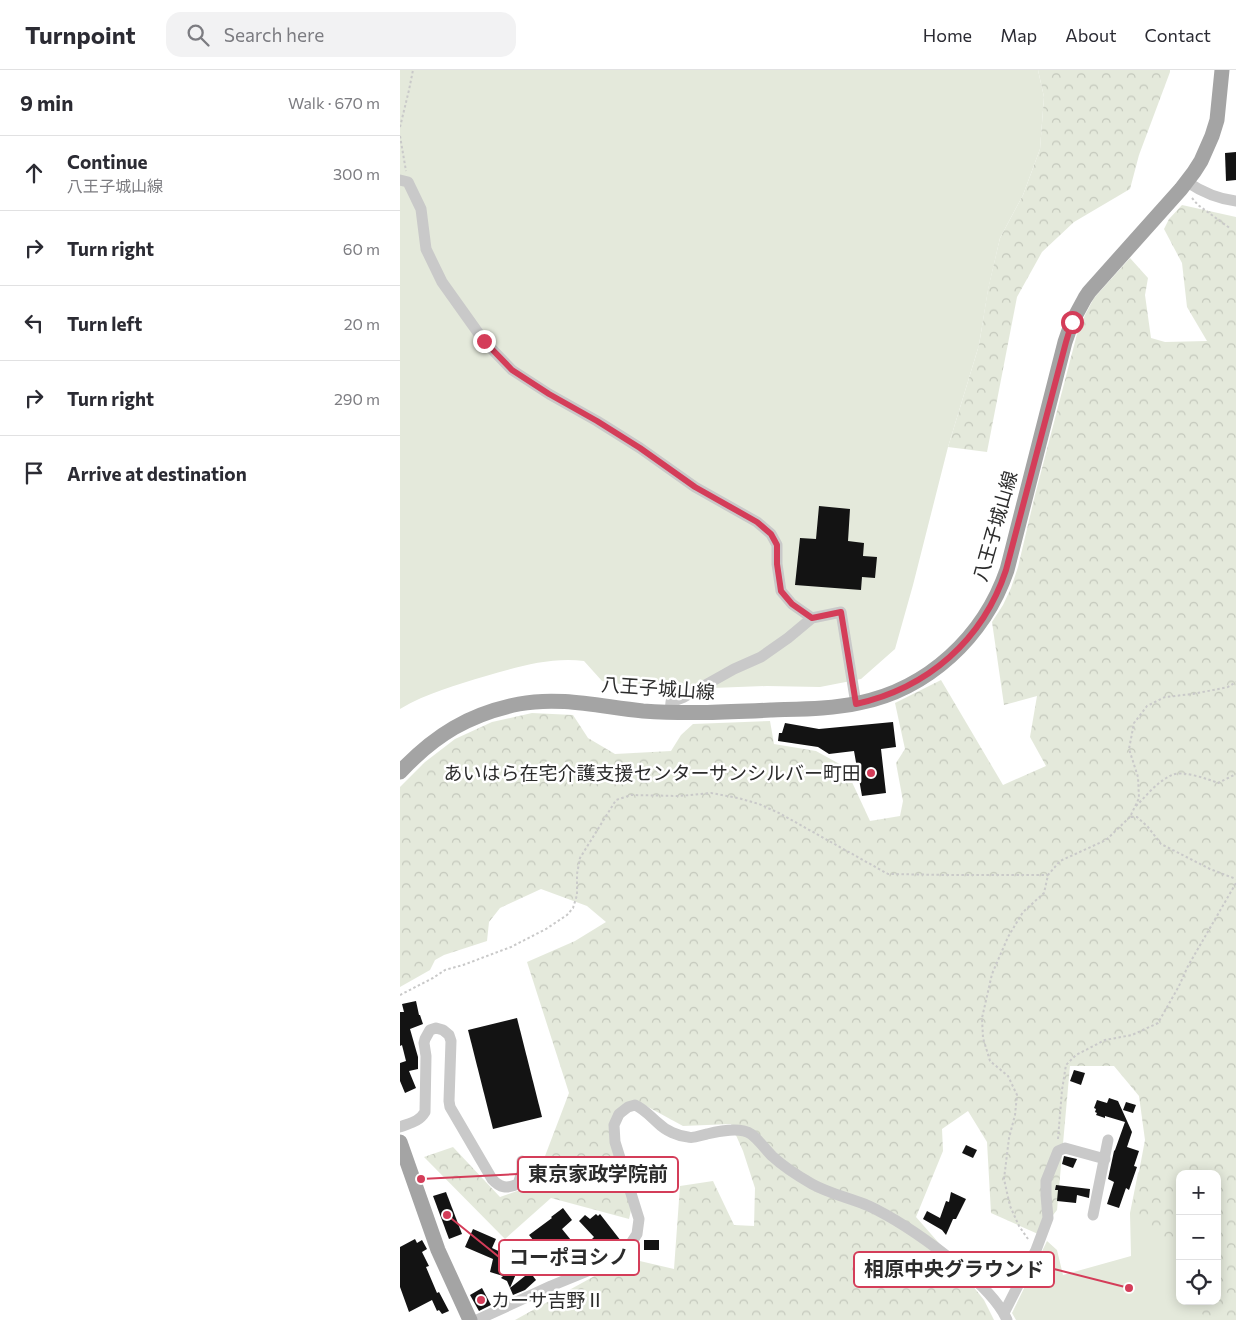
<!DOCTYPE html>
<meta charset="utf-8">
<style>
body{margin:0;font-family:Commissioner,"Noto Sans JP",sans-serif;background:#f2f2f3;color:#2b2b33}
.controls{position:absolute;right:15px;bottom:15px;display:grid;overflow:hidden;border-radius:10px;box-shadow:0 2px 12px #0003}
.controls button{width:45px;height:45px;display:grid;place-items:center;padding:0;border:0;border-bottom:1px solid #e1e1e2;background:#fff;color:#2b2b33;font:25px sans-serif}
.stop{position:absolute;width:15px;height:15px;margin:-11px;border:4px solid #d43d59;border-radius:50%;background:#fff}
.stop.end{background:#d43d59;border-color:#fff;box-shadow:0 1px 5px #0008}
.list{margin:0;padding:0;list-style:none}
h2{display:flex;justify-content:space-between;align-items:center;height:65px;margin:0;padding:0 20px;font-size:21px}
h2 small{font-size:16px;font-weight:400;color:#7c7c81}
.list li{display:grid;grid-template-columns:32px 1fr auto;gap:15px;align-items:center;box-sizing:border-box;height:75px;padding:0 20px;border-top:1px solid #e1e1e2}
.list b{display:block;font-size:19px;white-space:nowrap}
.list p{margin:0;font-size:16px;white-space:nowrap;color:#7c7c81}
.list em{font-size:16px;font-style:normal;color:#7c7c81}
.icon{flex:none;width:28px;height:28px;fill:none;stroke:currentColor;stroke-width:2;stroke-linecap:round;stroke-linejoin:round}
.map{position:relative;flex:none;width:836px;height:1250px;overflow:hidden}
header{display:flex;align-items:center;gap:30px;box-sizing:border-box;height:70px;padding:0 25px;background:#fff;border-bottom:1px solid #e1e1e2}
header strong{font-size:24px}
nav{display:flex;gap:28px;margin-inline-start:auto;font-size:18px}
.search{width:350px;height:45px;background:#f2f2f3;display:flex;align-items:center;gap:12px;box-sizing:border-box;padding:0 18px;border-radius:15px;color:#7c7c81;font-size:19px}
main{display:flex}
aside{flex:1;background:#fff}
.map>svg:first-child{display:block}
.green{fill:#e4e9db;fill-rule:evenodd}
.forest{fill:url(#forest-crowns)}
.building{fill:#131313}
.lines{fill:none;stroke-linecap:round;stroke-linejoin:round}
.path{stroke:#c9c9c9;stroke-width:2;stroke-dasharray:2.5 2.5;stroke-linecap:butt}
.minor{stroke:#c9c9c9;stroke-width:11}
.major{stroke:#a4a4a4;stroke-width:15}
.route{stroke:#d43d59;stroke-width:6}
.poi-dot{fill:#d43d59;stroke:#fff;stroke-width:2}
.labels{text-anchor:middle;stroke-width:5;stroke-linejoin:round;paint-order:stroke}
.street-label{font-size:19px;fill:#2c2c2c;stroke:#fff}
.poi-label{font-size:19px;fill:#2c2c2c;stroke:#fff;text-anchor:end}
.leader{fill:none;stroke:#d43d59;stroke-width:2}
.callout-dot{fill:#d43d59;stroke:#fff;stroke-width:2}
.callout{fill:#fff;stroke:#d43d59;stroke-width:2}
.callout-label{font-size:20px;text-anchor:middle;font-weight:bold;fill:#2c2c2c}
</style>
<header>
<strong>Turnpoint</strong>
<div class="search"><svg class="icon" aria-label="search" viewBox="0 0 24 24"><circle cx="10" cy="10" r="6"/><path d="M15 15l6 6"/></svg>Search here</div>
<nav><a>Home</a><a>Map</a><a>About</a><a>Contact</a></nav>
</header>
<main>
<aside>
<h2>9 min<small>Walk · 670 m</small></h2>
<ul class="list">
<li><svg class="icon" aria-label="ahead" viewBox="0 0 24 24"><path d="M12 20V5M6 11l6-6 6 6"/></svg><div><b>Continue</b><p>八王子城山線</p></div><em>300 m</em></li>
<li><svg class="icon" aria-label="right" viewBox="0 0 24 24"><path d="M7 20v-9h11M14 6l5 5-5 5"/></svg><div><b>Turn right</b></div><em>60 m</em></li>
<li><svg class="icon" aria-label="left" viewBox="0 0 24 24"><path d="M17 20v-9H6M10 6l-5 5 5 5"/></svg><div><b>Turn left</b></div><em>20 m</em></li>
<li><svg class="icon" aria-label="right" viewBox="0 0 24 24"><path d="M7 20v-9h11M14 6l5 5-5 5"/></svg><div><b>Turn right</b></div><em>290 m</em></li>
<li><svg class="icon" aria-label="arrive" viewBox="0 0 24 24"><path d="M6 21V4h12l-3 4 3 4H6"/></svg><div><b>Arrive at destination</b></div></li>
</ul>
</aside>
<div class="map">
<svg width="836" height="1250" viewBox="0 0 836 1250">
<defs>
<pattern id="forest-crowns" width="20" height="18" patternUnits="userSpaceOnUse" patternTransform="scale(1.25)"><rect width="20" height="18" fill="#e4e9db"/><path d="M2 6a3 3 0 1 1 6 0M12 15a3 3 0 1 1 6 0" fill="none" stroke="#c4c8bc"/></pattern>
</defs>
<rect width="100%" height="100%" fill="#fff"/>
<g class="green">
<path d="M0 0H638L644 27 640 79 623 125 600 168 588 220 579 275 548 377 513 515 495 579 461 609 420 617 367 616 312 618 239 617 202 611 184 591C150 587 118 597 86 606 56 615 27 623 0 639Z"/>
<path d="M812 1025 836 1250H616L612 1243 647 1171 657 1180 663 1205 731 1186 730 1143 738 1103 760 1075ZM780 1104H817V1231H780Z"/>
</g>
<g class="forest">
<polygon points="638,0 770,0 770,2 739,85 730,119 674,152 642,182 617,227 587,382 548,377 579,275 588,219 600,168 623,125 640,79 644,27"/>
<polygon points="782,135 836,147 836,1250 805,1250 797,1231 817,1231 817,1104 780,1104 780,1193 777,1187 732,1139 745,1070 739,1026 714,996 670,996 657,1140 638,1164 591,1143 587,1072 568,1041 542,1059 543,1081 516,1147 538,1172 584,1230 594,1250 115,1250 227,1188 274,1199 280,1116 313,1111 334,1155 354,1156 355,1118 343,1081 331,1054 283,1056 237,1031 210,1064 232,1136 229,1149 151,1128 105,1169 24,1087 53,1077 100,1127 134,1115 169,1023 127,892 175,871 206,852 187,836 141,819 100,838 89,852 87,871 44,885 35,890 30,900 0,917 0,717 25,692 55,669 92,652 132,643 173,645 188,668 215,684 271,681 281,665 293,654 370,651 374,674 416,681 445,697 470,751 500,746 503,731 496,693 505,679 495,633 541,610 603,715 646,696 630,667 637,626 604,635 592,552 603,535 611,518 618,497 635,425 677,264 685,245 694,228 730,188 748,208 745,225 751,268 765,272 807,271 787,237 782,193 764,159 769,149"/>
</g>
<g class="building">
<polygon points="836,82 836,110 826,111 825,83"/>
<polygon points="419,436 450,439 448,471 464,473 463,486 477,487 475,508 462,507 461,520 395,515 400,468 416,469"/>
<polygon points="493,652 496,677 481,679 486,723 462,726 454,681 429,684 418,677 378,671 379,663 382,663 385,653 419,659"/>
<polygon points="16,931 19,945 20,945 23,954 10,959 18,987 18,999 9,1001 16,1018 5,1023 0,1011 0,993 6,991 2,975 0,976 0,942 4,942 2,934"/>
<polygon points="117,948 142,1047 93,1059 68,960"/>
<polygon points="674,1000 685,1003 681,1015 670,1011"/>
<polygon points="709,1028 718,1031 732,1062 727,1077 739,1081 734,1096 737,1097 729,1120 726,1118 719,1138 707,1134 714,1112 708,1109 714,1081 715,1080 725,1052 705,1046 705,1048 696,1045 697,1043 695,1042 696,1039 694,1038 697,1030 707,1033"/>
<polygon points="726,1032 736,1035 733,1043 723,1040"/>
<polygon points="566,1075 577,1080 573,1088 562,1083"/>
<polygon points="664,1086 677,1089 673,1098 662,1094"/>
<polygon points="656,1115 690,1119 689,1128 677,1125 676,1133 657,1131 658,1120 655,1120"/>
<polygon points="46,1122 62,1164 49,1169 33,1126"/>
<polygon points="551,1122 566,1129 556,1149 553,1149 546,1165 542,1160 523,1149 527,1141 540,1148 546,1131 549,1132"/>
<polygon points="163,1138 172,1150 162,1159 175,1175 157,1189 166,1198 160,1204 158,1201 153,1206 143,1195 145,1194 139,1186 143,1182 129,1165 152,1148 151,1147"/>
<polygon points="196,1144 198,1146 200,1144 221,1171 212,1178 206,1171 198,1179 190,1171 194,1167 179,1151 185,1145 190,1149"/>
<polygon points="73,1159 96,1169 92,1178 109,1186 110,1185 122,1190 110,1218 130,1202 136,1210 125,1220 113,1225 107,1211 101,1208 103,1206 90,1202 93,1189 65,1177"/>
<polygon points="15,1169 17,1173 22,1170 27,1179 22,1182 29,1196 26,1197 37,1223 39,1222 49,1241 42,1244 39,1240 37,1241 32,1230 9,1242 0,1217 0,1177"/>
<rect x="244" y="1170" width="15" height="10"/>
<polygon points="82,1218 91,1235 79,1241 70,1225"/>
</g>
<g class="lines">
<g class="path">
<polyline points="0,57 9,20 13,0"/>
<polyline points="0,66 6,101"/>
<polyline points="792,128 798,135 831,159"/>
<path d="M736 736C747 725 758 711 772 705 782 700 808 709 818 713L836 704"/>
<polyline points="731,747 737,747 748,757 761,774 810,799 836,809"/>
<polyline points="0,925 33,908 45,900 63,895 111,877 146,859 167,845 173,838 177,825 177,804 180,788 216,730 231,725 279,726 311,723 338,728 359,734 379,743 488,804 548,805 648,805"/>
<polyline points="658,1069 662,1020 666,995 676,985 705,970 732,965 758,953 779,916 788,896 836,813"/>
<polyline points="628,1169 619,1156 610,1136 604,1109 609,1068 615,1045 617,1025 608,1006 590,991 583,968 582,948 592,904 608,867 623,842 644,823 648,805 660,791 706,770 730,747 739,728 738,707 729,679 734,653 747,636 765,627 793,624 828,617 836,612"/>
</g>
<g class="minor">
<polyline points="0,110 8,112 21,139 26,179 42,212 84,271 112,300 149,324 197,351 240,378 295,417 357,452 371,464 377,475 377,494 381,521 392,534 412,548"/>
<path d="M787 112C802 122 818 129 836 131"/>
<polyline points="270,643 271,632 284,627 334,599 361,587 388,568 412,548 441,542 456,634"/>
<path d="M0 1057C10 1053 19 1052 25 1042L26 986 24 973 25 969 30 960 36 958 43 960 49 965 51 971 49 1031 50 1037 92 1109C100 1118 107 1119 118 1114L122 1102V1091"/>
<polyline points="693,1145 708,1070"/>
<polyline points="604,1243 636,1180 648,1148 646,1125 646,1111 658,1081 665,1078 705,1089"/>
<path d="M77 1250 151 1216 207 1193 226 1181 237 1164 239 1149 215 1072 214 1055 219 1044 228 1037 235 1035C244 1039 250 1046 258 1053 266 1061 278 1066 288 1067 294 1069 301 1065 307 1064 319 1061 341 1057 351 1064 358 1069 366 1080 372 1086 384 1097 398 1106 412 1114 430 1124 450 1128 469 1136 507 1154 591 1212 607 1250"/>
</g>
<g class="major">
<path d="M0 702C35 665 69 644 119 634 161 626 202 637 243 641 287 644 329 642 372 640 401 639 431 639 459 633 528 619 584 567 607 500L665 272 672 252 685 228 689 222 781 119 794 102 801 91 812 66 817 50 822 0"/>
<polyline points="0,1072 38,1180 70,1250"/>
</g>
</g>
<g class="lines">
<path class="route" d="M84 271 112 300 149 324 197 351 240 378 295 417 357 452 371 464 377 475V494L381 521 392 534 412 548 441 542 456 634C528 618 583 570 606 500L666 272 672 252"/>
</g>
<g class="poi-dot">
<circle cx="471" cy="703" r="5"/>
<circle cx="81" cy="1230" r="5"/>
</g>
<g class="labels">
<g class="street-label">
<text transform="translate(595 456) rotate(-74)" y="7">八王子城山線</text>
<text transform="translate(258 618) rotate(4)" y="7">八王子城山線</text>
</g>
<g class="poi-label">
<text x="461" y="710">あいはら在宅介護支援センターサンシルバー町田</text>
<text x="91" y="1237" text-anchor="start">カーサ吉野Ⅱ</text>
</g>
</g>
<path class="leader" d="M21 1109L118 1104M47 1145L99 1187M729 1218L654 1199"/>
<g class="callout-dot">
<circle cx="21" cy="1109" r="5"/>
<circle cx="47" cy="1145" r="5"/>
<circle cx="729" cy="1218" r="5"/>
</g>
<g class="callout">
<rect x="118" y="1087" width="160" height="35" rx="5"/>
<rect x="99" y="1170" width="140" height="35" rx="5"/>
<rect x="454" y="1182" width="200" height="35" rx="5"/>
</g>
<g class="callout-label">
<text x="198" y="1111">東京家政学院前</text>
<text x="169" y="1194">コーポヨシノ</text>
<text x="554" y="1206">相原中央グラウンド</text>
</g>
</svg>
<div class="controls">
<button>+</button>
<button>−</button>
<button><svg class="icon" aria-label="locate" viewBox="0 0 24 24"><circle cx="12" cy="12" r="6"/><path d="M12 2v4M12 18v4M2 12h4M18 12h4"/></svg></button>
</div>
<div class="stop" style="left:672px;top:252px"></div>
<div class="stop end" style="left:84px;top:271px"></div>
</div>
</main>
